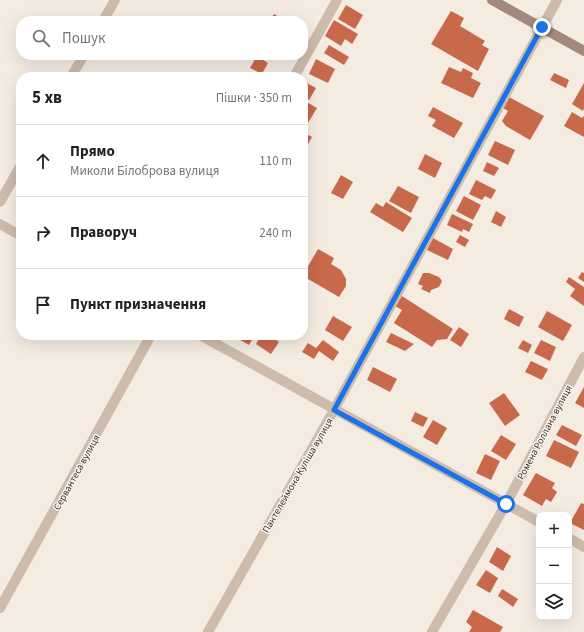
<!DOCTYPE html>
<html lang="uk">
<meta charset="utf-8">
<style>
body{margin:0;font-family:"Source Sans 3",sans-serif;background:#f2f2f2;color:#222}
.controls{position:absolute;right:12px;bottom:12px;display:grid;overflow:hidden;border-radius:8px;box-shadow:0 4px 16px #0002}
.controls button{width:36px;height:36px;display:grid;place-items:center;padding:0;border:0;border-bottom:1px solid #e0e0e0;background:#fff;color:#222;font:20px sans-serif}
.stop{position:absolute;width:12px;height:12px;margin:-9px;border:3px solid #1a73e8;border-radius:50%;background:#fff}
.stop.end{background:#1a73e8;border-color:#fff;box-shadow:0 1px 4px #0008}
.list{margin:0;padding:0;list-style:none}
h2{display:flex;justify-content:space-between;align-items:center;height:52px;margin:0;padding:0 16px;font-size:17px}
h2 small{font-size:13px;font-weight:400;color:#767676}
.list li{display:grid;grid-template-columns:26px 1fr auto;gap:12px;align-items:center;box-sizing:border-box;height:72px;padding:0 16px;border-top:1px solid #e0e0e0}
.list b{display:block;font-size:15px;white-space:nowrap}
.list p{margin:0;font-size:13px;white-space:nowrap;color:#767676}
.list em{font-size:13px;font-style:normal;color:#767676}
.icon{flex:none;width:22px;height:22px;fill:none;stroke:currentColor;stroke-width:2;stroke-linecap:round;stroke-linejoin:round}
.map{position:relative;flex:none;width:584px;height:632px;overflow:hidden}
.search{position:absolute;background:#fff;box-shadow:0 4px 16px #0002;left:16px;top:16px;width:292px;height:44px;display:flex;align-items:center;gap:10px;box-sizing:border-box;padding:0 14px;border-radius:16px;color:#767676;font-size:15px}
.panel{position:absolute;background:#fff;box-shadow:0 4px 16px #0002;left:16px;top:72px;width:292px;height:268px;border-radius:16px}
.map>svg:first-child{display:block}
.building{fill:#c8694b}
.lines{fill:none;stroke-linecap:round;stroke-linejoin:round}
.street{stroke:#cdbbac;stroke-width:10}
.secondary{stroke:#a18a7d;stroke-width:10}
.route{stroke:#1a73e8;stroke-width:5}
.labels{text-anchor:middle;stroke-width:3;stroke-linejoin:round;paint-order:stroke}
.street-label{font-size:10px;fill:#3b302b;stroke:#fbf5ee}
</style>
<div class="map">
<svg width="584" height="632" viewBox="0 0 584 632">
<rect width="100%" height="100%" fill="#f4ebe1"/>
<g class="building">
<polygon points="346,5 363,15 355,29 338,19"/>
<polygon points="451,11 464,18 460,26 485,41 482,45 489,49 478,71 431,44"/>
<polygon points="274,14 286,21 269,21"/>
<polygon points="334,20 358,34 352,44 345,39 341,46 325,36"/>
<polygon points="329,45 349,57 344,65 324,53"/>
<polygon points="257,56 268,63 262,74 250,68"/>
<polygon points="316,59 335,69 328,83 309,74"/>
<polygon points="449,67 461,72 463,68 473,73 471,78 481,83 473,98 441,83"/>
<polygon points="554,73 569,80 566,88 550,80"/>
<polygon points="303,81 316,88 309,100 303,96 305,92 303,91"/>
<polygon points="584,83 584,108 583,111 572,104"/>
<polygon points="509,97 544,116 530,140 506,126 502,121 508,111 503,108"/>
<polygon points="303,100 317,108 308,123 303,120"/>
<polygon points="433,107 463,123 454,138 432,126 436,120 428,116"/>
<polygon points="572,112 582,118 584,116 584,137 564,126"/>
<polygon points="303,132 312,137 303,153"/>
<polygon points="495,141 515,150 508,165 488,155"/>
<polygon points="425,154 442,163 435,178 418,169"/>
<polygon points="487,162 499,168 494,176 483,171"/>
<polygon points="341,175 353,182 343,199 331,193"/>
<polygon points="476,180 496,190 491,199 485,196 482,200 469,194"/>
<polygon points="398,186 419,197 411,213 389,201"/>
<polygon points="464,196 481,205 473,220 456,211"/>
<polygon points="386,202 412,218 403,232 370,212 376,203 383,207"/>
<polygon points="496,211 506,217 501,227 491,222"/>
<polygon points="452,214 473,224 469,232 463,229 462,232 447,225"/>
<polygon points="460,235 469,240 465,247 456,242"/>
<polygon points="433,238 453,249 448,260 427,250"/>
<polygon points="318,249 334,258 331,264 341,270 346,279 346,286 339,297 303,276 303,275"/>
<polygon points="582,272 584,273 584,282 578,278"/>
<polygon points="423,273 429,273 439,277 442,281 439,287 431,290 430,293 421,289 423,286 418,284"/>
<polygon points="569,277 584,287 584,306 570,296 575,289 566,282"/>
<polygon points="402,296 453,329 447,339 437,340 432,347 394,323 402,310 395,306"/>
<polygon points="509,309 524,317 519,327 504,319"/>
<polygon points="547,311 572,325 563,341 538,327"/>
<polygon points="333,316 352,327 343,341 325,330"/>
<polygon points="459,327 469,334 461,347 450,340"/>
<polygon points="391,333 414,344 405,351 386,342"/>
<polygon points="231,335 255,335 249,345"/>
<polygon points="261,335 269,335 279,342 271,354 256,344"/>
<polygon points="323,340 339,352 333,361 319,351 314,359 302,352 308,343 316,348"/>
<polygon points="523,340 532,345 528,353 518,348"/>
<polygon points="541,340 556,347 550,361 534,353"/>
<polygon points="531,361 548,369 542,380 525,372"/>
<polygon points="373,367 397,379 390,392 367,380"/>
<polygon points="584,387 584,408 575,403"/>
<polygon points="504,393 520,415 505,426 489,403"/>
<polygon points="415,412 428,418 423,427 411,421"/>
<polygon points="433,420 447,428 437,445 423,437"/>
<polygon points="562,425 582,435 576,446 556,435"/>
<polygon points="501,435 516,444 506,460 491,451"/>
<polygon points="554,440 579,452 571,468 546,456"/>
<polygon points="485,454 500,461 491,480 476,473"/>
<polygon points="536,473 555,483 552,488 557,492 551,502 546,499 542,506 523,495"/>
<polygon points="581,503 584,504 584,530 570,523"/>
<polygon points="497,547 511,556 503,571 489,562"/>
<polygon points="486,570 498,578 490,593 476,585"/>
<polygon points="502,589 518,599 513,607 498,596"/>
<polygon points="473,610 503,627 500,632 469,632 472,627 466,622"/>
</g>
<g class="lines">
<g class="street">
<polyline points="103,21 115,0"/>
<polyline points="71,77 84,55"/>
<polyline points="294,77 337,0"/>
<polyline points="0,202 21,165"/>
<polyline points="0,224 21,236"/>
<polyline points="200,335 539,522"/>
<polyline points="569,538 584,547"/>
<polyline points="0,608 151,335"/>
<polyline points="208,632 334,410 557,0"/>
<polyline points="432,632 506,504 584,357"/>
</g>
<polyline class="secondary" points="492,0 584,51"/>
</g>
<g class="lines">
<polyline class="route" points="506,504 334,410 542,27"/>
</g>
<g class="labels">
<g class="street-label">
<text transform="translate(544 432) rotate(-62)" y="4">Ромена Роллана вулиця</text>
<text transform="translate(76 472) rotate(-61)" y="4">Сервантеса вулиця</text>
<text transform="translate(297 475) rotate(-60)" y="4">Пантелеймона Куліша вулиця</text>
</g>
</g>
</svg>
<div class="controls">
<button>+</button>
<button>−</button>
<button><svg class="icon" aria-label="layers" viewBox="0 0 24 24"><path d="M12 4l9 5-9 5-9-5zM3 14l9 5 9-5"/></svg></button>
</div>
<div class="stop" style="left:506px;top:504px"></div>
<div class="stop end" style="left:542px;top:27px"></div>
<div class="search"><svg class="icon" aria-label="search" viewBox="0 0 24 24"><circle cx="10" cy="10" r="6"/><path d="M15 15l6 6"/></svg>Пошук</div>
<section class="panel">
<h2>5 хв<small>Пішки · 350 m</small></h2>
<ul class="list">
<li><svg class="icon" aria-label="ahead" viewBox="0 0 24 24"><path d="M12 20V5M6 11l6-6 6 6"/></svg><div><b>Прямо</b><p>Миколи Білоброва вулиця</p></div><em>110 m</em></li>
<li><svg class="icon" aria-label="right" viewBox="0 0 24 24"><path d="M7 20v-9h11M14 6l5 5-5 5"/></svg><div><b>Праворуч</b></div><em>240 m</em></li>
<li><svg class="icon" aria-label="arrive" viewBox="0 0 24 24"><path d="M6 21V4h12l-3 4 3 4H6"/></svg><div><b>Пункт призначення</b></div></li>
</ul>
</section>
</div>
